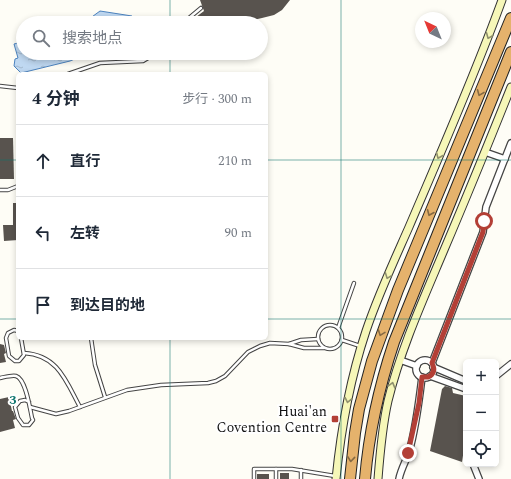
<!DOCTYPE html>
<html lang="zh">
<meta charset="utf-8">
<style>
body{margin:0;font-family:Spectral,"Noto Sans SC",serif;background:#f2f2f3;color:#1f2937}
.controls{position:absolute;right:12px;bottom:12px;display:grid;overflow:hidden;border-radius:6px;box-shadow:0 2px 6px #0003}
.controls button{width:36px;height:36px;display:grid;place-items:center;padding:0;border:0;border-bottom:1px solid #e0e1e3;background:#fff;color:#1f2937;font:20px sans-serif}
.compass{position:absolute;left:415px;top:12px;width:36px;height:36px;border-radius:50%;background:#fff;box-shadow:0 2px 6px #0003;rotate:317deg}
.stop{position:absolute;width:12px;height:12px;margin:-9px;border:3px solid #b33f36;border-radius:50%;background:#fff}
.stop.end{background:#b33f36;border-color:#fff;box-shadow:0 1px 4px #0008}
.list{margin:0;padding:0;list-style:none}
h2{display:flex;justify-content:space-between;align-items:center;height:52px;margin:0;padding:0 16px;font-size:17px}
h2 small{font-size:13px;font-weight:400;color:#747a83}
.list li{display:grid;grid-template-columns:26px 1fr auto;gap:12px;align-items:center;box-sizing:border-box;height:72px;padding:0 16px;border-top:1px solid #e0e1e3}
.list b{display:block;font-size:15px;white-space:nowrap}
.list em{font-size:13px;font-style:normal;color:#747a83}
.icon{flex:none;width:22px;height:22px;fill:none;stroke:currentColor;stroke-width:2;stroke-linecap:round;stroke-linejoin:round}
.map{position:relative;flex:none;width:511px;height:479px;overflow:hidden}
.search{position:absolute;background:#fff;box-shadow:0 2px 6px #0003;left:16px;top:16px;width:252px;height:44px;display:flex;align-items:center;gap:10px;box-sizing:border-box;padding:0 14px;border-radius:22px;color:#747a83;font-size:15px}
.panel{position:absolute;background:#fff;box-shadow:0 2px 6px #0003;left:16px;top:72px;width:252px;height:268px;border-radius:6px}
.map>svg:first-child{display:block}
.water{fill:url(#water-ripples);stroke:#4d84c0}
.building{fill:#58534e}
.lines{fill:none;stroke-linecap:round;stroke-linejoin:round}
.lane-casing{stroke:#444;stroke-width:4.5}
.street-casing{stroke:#444;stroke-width:8}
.secondary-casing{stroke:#333;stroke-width:9}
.highway-casing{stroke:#222;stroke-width:12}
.lane{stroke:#fff;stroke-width:2.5}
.street{stroke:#fff;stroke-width:5.5}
.secondary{stroke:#f6f7b8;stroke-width:7}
.highway{stroke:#e5b26c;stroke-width:10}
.oneway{stroke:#8f906d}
.oneway2{stroke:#866a43}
.route{stroke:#b33f36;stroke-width:5}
.grid{fill:none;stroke:#0f766e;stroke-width:1;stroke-opacity:0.55}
.poi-dot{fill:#b33f36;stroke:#fff;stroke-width:1.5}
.labels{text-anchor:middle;stroke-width:4;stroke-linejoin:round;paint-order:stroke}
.poi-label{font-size:14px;fill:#111;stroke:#fff;text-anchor:end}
.grid-label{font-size:13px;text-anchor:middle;font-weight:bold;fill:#0f766e;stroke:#fff;stroke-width:4;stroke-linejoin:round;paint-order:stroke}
</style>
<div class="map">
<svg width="511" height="479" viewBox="0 0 511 479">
<defs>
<pattern id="water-ripples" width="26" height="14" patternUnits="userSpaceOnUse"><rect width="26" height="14" fill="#bfd8f1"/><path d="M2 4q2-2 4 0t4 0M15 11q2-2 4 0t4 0" fill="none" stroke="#a3b8ce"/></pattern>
</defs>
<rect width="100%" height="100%" fill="#fefdf6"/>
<g class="water">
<polygon points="100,11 132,16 137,21 137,23 72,23 79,21 85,22"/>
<polygon points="23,26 23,53 89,53 70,61 21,73 14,66 15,59 18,58 14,44 22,42"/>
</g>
<g class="building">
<polygon points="200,0 290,0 282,10 274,15 262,18 240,23 188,23 204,11"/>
<polygon points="0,138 13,138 14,179 0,179"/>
<polygon points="13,203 18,203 18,240 4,241 3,225 13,225"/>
<polygon points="0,344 4,345 6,353 4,354 6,362 0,363"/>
<polygon points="445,386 452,388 453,393 466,396 466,436 462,462 430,451 442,389"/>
<polygon points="9,397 12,411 13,411 16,419 13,420 15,428 0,432 0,399"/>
<rect x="280" y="473" width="9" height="6"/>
<rect x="257" y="474" width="12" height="5"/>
</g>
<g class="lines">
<defs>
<g id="lane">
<polyline points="183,23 201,8"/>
<polyline points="68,74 100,63 143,61 148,58 152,53"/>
<polyline points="0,86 18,88"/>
<polyline points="0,190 8,190 18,186"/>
<circle cx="330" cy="337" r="12"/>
<polyline points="338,328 354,283"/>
<polyline points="18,331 14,330 8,333 6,338 9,356 15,361 19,361 24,355 21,338"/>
<polyline points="91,338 95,365 105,397"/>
<polyline points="342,340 360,346"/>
<polyline points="289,344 304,348 324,348"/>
<path d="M24 353C58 355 66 381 80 407"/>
<path d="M0 378C5 377 12 375 16 376 26 379 30 409 32 418L33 420 29 425H23L18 418 15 407 20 401 25 400 29 402"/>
<polyline points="30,407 56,414 69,411 127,390 161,385 208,383 216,381 225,376 248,352 260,346 270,343 289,344 301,340 318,339"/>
<polyline points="254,479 254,469 292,469 335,476"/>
<polyline points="276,479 276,469"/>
<polyline points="301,479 301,470"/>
</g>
<g id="street">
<polyline points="485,152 505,159"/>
<polyline points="400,360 417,366"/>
<circle cx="425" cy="369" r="9"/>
<polyline points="432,363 483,232 486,207 511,143"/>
<polyline points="433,367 466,381"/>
<polyline points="430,376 466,389"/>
<polyline points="496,376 511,364"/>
<polyline points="473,464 479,479"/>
<path d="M399 479C401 469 406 461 409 452 416 428 419 402 422 377"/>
</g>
<g id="secondary">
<path d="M336 479C341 429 350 379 366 331 378 295 394 261 409 227 441 152 474 77 502 0"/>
<path d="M378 479C380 453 382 427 388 401 401 348 423 300 444 250 467 196 489 142 511 87"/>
</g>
<g id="highway">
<polyline points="350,479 355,433 359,409 372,361 398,290 511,18"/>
<path d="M365 479C369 432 379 387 394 342L511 52"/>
</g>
</defs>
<use href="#lane" class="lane-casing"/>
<use href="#street" class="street-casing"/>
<use href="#secondary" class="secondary-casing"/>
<use href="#highway" class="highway-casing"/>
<use href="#lane" class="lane"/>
<use href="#street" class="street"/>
<use href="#secondary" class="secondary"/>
<use href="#highway" class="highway"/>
</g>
<defs><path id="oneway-chevron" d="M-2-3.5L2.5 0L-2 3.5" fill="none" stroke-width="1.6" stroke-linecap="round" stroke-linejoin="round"/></defs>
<g class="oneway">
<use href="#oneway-chevron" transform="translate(489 36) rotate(112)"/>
<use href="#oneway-chevron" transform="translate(439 156) rotate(113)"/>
<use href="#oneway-chevron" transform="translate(388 276) rotate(111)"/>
<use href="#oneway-chevron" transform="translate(392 385) rotate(-75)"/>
<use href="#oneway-chevron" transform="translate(348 400) rotate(102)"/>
</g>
<g class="oneway2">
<use href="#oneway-chevron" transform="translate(480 93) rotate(112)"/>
<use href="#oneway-chevron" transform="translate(430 213) rotate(113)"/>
<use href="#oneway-chevron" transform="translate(381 333) rotate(110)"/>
<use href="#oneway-chevron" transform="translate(351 459) rotate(96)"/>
</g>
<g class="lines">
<path class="route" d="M408 453 419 403 422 377H428C434 374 435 369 432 363L483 232 484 221"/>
</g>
<path class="grid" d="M170 0V23M341 0V479M170 53V74M0 160H18M266 160H511M0 319H18M266 319H511M170 338V479"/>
<rect class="poi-dot" x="331" y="415" width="8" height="8" rx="2"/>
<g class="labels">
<g class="poi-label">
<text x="327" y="416">Huai'an<tspan x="327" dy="16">Covention Centre</tspan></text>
</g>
</g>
<g class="grid-label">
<text x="13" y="404">3</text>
</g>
</svg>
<div class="controls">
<button>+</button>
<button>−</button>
<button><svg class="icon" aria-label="locate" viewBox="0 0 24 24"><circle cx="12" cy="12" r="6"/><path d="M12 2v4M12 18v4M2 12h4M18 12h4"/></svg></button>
</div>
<svg class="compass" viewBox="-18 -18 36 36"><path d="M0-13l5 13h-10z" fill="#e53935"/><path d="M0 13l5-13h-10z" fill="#747a83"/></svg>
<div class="stop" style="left:484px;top:221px"></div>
<div class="stop end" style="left:408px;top:453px"></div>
<div class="search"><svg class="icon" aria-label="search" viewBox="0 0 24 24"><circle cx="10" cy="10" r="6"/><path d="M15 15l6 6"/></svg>搜索地点</div>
<section class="panel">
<h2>4 分钟<small>步行 · 300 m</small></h2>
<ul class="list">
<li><svg class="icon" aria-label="ahead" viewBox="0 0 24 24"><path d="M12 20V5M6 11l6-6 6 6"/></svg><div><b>直行</b></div><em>210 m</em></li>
<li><svg class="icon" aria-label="left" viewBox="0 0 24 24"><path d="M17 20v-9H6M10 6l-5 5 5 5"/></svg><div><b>左转</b></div><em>90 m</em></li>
<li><svg class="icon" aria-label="arrive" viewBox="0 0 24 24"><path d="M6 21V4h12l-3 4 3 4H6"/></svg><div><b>到达目的地</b></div></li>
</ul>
</section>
</div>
